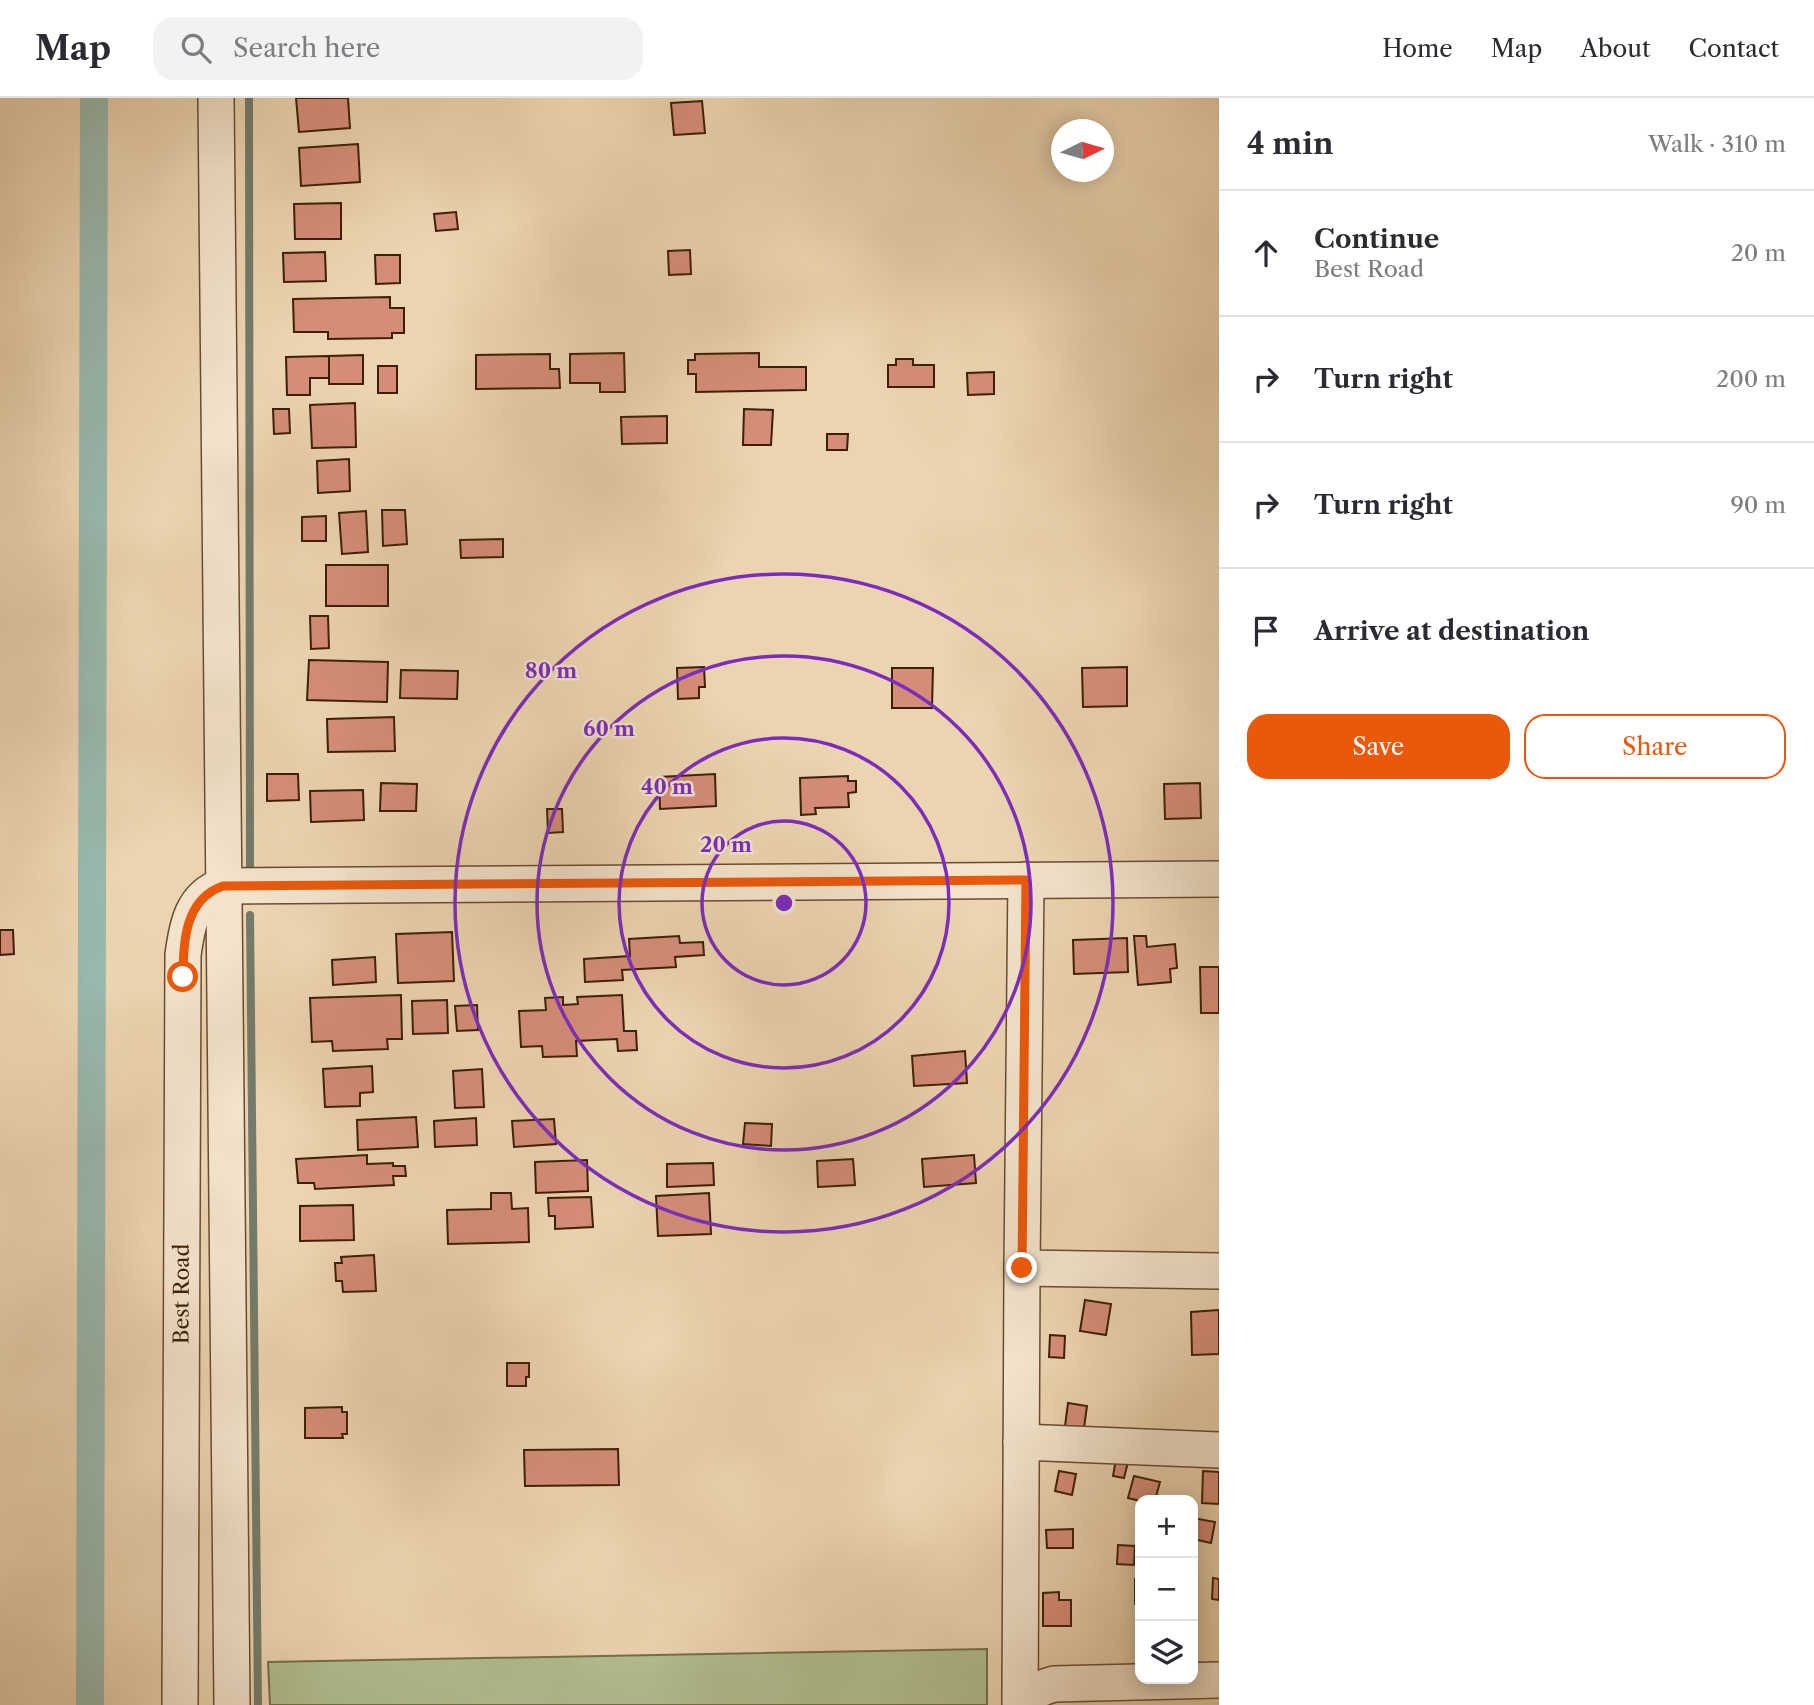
<!DOCTYPE html>
<meta charset="utf-8">
<style>
body{margin:0;font-family:"Libre Caslon Text",serif;background:#f2f2f3;color:#2b2b33}
.controls{position:absolute;right:21px;bottom:21px;display:grid;overflow:hidden;border-radius:14px;box-shadow:0 4px 18px #0003}
.controls button{width:63px;height:63px;display:grid;place-items:center;padding:0;border:0;border-bottom:2px solid #e1e1e2;background:#fff;color:#2b2b33;font:35px sans-serif}
.compass{position:absolute;left:1051px;top:21px;width:63px;height:63px;border-radius:50%;background:#fff;box-shadow:0 4px 18px #0003;rotate:85deg}
.stop{position:absolute;width:21px;height:21px;margin:-16px;border:5px solid #ea580c;border-radius:50%;background:#fff}
.stop.end{background:#ea580c;border-color:#fff;box-shadow:0 2px 7px #0008}
.list{margin:0;padding:0;list-style:none}
h2{display:flex;justify-content:space-between;align-items:center;height:91px;margin:0;padding:0 28px;font-size:30px}
h2 small{font-size:23px;font-weight:400;color:#7c7c81}
.list li{display:grid;grid-template-columns:46px 1fr auto;gap:21px;align-items:center;box-sizing:border-box;height:126px;padding:0 28px;border-top:2px solid #e1e1e2}
.list b{display:block;font-size:26px;white-space:nowrap}
.list p{margin:0;font-size:23px;white-space:nowrap;color:#7c7c81}
.list em{font-size:23px;font-style:normal;color:#7c7c81}
.actions{display:flex;gap:14px;padding:21px 28px}
.actions a{flex:1;padding:16px 0;border:2px solid #ea580c;border-radius:21px;text-align:center;font-size:24px;color:#ea580c}
.actions .main{background:#ea580c;color:#fff}
.icon{flex:none;width:38px;height:38px;fill:none;stroke:currentColor;stroke-width:2;stroke-linecap:round;stroke-linejoin:round}
.map{position:relative;flex:none;width:1219px;height:1607px;overflow:hidden}
header{display:flex;align-items:center;gap:42px;box-sizing:border-box;height:98px;padding:0 35px;background:#fff;border-bottom:2px solid #e1e1e2}
header strong{font-size:33px}
nav{display:flex;gap:38px;margin-inline-start:auto;font-size:24px}
.search{width:490px;height:63px;background:#f2f2f3;display:flex;align-items:center;gap:18px;box-sizing:border-box;padding:0 24px;border-radius:21px;color:#7c7c81;font-size:26px}
main{display:flex}
aside{flex:1;background:#fff}
.map>svg:first-child{display:block}
.green{fill:#b1be90;stroke:#776e4b;stroke-width:2}
.lines{fill:none;stroke-linecap:round;stroke-linejoin:round}
.stream{stroke:#747b6a;stroke-width:8}
.canal{stroke:#99b8ad;stroke-width:28}
.building{fill:#d68d78;stroke:#3d1f06;stroke-width:2}
.minor-casing{stroke:#694c30;stroke-width:38}
.minor{stroke:#f3e3cc;stroke-width:35}
.route{stroke:#ea580c;stroke-width:9}
.ring{fill:none;stroke:#7b2cbf;stroke-width:3.5}
.labels{text-anchor:middle;stroke-width:5;stroke-linejoin:round;paint-order:stroke}
.street-label{font-size:21px;fill:#3d1f06;stroke:#f3e3cc}
.centre{fill:#7b2cbf;stroke:#f3e3cc;stroke-width:3.5}
.ring-label{font-size:21px;text-anchor:middle;font-weight:bold;fill:#7b2cbf;stroke:#f3e3cc;stroke-width:5;stroke-linejoin:round;paint-order:stroke}
</style>
<header>
<strong>Map</strong>
<div class="search"><svg class="icon" aria-label="search" viewBox="0 0 24 24"><circle cx="10" cy="10" r="6"/><path d="M15 15l6 6"/></svg>Search here</div>
<nav><a>Home</a><a>Map</a><a>About</a><a>Contact</a></nav>
</header>
<main>
<div class="map">
<svg width="1219" height="1607" viewBox="0 0 1219 1607">
<rect width="100%" height="100%" fill="#ecd4b0"/>
<filter id="stains"><feTurbulence type="fractalNoise" baseFrequency=".00286" numOctaves="4"/><feColorMatrix values="0 0 0 0 .2 0 0 0 0 .09 0 0 0 0 .02 0 0 0 .5 -.17"/></filter>
<radialGradient id="worn" r=".72"><stop offset=".6" stop-color="#630" stop-opacity="0"/><stop offset="1" stop-color="#630" stop-opacity=".3"/></radialGradient>
<polygon class="green" points="987,1551 987,1607 270,1607 268,1564"/>
<g class="lines">
<g class="stream">
<polyline points="249,0 250,774"/>
<polyline points="250,817 258,1607"/>
</g>
<polyline class="canal" points="90,1607 94,0"/>
</g>
<g class="building">
<polygon points="296,0 348,0 350,30 299,34"/>
<polygon points="702,3 705,35 674,37 671,5"/>
<polygon points="358,46 360,84 301,88 299,50"/>
<polygon points="341,105 341,141 295,141 294,106"/>
<polygon points="456,114 458,131 436,133 434,116"/>
<polygon points="690,152 691,176 669,177 668,153"/>
<polygon points="325,154 326,183 284,184 283,155"/>
<polygon points="375,157 400,157 400,185 376,186"/>
<polygon points="390,199 390,210 404,210 404,235 392,235 392,240 328,241 328,234 294,234 293,201"/>
<polygon points="624,255 625,294 600,294 600,285 570,285 570,256"/>
<polygon points="759,255 759,269 806,269 806,292 696,294 696,276 688,276 688,262 695,262 695,256"/>
<polygon points="550,256 550,271 559,271 560,290 476,291 476,257"/>
<polygon points="363,257 363,286 329,286 329,258"/>
<polygon points="329,258 329,280 310,280 310,297 287,297 286,259"/>
<polygon points="896,261 913,261 913,267 934,267 934,289 888,289 888,267 896,267"/>
<rect x="378" y="268" width="19" height="27"/>
<polygon points="994,274 994,296 968,297 967,275"/>
<polygon points="355,305 356,349 312,350 310,307"/>
<polygon points="273,311 289,311 290,335 274,336"/>
<polygon points="744,311 773,312 771,347 743,347"/>
<polygon points="667,318 667,345 622,346 621,319"/>
<polygon points="827,336 848,336 847,352 827,352"/>
<polygon points="349,361 350,393 318,395 317,363"/>
<polygon points="382,412 405,412 407,446 383,448"/>
<polygon points="366,413 368,454 342,456 339,415"/>
<polygon points="326,418 326,443 302,443 302,419"/>
<polygon points="503,441 503,459 461,460 460,442"/>
<rect x="326" y="467" width="62" height="41"/>
<polygon points="310,518 328,518 329,550 311,551"/>
<polygon points="309,562 388,564 387,604 307,602"/>
<polygon points="704,569 705,589 699,589 699,600 678,601 677,570"/>
<polygon points="1127,569 1127,608 1083,609 1082,570"/>
<polygon points="892,570 933,570 932,610 892,610"/>
<polygon points="401,572 458,573 457,601 400,600"/>
<polygon points="394,619 395,653 328,654 327,621"/>
<polygon points="267,676 298,676 299,702 267,703"/>
<polygon points="715,676 716,708 660,711 659,679"/>
<polygon points="848,678 848,683 856,683 856,694 848,695 849,709 815,710 816,716 801,717 800,680"/>
<polygon points="381,685 417,686 416,713 380,713"/>
<polygon points="1200,685 1201,720 1165,721 1164,686"/>
<polygon points="363,692 364,722 311,724 310,693"/>
<polygon points="547,711 562,711 563,734 548,735"/>
<polygon points="0,832 13,832 14,856 0,857"/>
<polygon points="452,834 454,883 398,885 396,836"/>
<polygon points="679,838 680,845 703,844 704,857 675,859 676,869 622,872 623,882 585,884 584,861 630,858 629,841"/>
<polygon points="1134,838 1146,838 1147,849 1175,846 1177,870 1170,871 1171,884 1138,887"/>
<polygon points="1127,840 1128,874 1074,876 1073,842"/>
<polygon points="375,859 376,884 333,887 332,862"/>
<polygon points="1200,869 1219,869 1219,915 1201,915"/>
<polygon points="401,897 402,941 387,941 388,951 333,953 332,943 312,944 310,900"/>
<polygon points="622,897 624,933 636,933 637,952 618,953 617,941 576,943 577,958 543,959 542,948 521,949 519,913 546,912 545,900 563,899 563,907 578,906 577,899"/>
<polygon points="447,902 448,935 413,936 412,903"/>
<polygon points="477,907 478,932 457,933 455,908"/>
<polygon points="965,953 967,985 914,988 912,958"/>
<polygon points="372,968 373,994 360,995 360,1008 325,1009 323,971"/>
<polygon points="482,971 484,1009 455,1010 453,973"/>
<polygon points="416,1019 418,1049 358,1052 357,1022"/>
<polygon points="476,1020 477,1047 435,1049 434,1023"/>
<polygon points="554,1021 556,1046 514,1049 512,1023"/>
<polygon points="745,1025 772,1026 771,1048 743,1046"/>
<polygon points="367,1057 367,1066 393,1065 393,1068 405,1068 406,1078 393,1078 394,1087 315,1091 314,1085 298,1085 296,1061"/>
<polygon points="974,1057 976,1085 924,1089 922,1061"/>
<polygon points="853,1061 855,1087 818,1089 817,1063"/>
<polygon points="587,1062 588,1093 536,1095 535,1064"/>
<polygon points="713,1065 714,1087 667,1089 667,1066"/>
<polygon points="491,1095 511,1095 512,1111 528,1110 529,1144 448,1146 447,1112 491,1111"/>
<polygon points="709,1095 711,1136 658,1138 656,1098"/>
<polygon points="591,1099 593,1129 555,1131 555,1118 549,1118 548,1100"/>
<polygon points="353,1107 354,1142 300,1143 300,1108"/>
<polygon points="374,1157 376,1193 343,1194 342,1183 336,1183 335,1165 342,1165 341,1159"/>
<polygon points="1085,1202 1111,1206 1106,1237 1080,1233"/>
<polygon points="1219,1212 1219,1256 1192,1257 1191,1214"/>
<polygon points="1050,1237 1065,1238 1064,1260 1049,1259"/>
<polygon points="507,1265 529,1265 529,1279 526,1279 526,1288 507,1288"/>
<polygon points="1068,1305 1087,1308 1084,1330 1065,1328"/>
<polygon points="342,1309 342,1314 347,1314 347,1336 342,1336 343,1340 305,1340 305,1310"/>
<polygon points="618,1351 619,1387 525,1388 524,1352"/>
<polygon points="1116,1361 1128,1364 1124,1380 1113,1378"/>
<polygon points="1059,1373 1076,1376 1072,1397 1055,1393"/>
<polygon points="1203,1373 1219,1374 1219,1406 1202,1405"/>
<polygon points="1134,1378 1160,1384 1155,1402 1140,1403 1128,1400"/>
<polygon points="1193,1420 1215,1424 1211,1445 1193,1441"/>
<polygon points="1073,1431 1073,1450 1047,1450 1046,1432"/>
<polygon points="1118,1447 1135,1448 1134,1467 1117,1466"/>
<polygon points="1213,1480 1219,1481 1219,1502 1212,1501"/>
<rect x="1135" y="1481" width="5" height="25"/>
<polygon points="1059,1494 1059,1502 1071,1502 1071,1528 1043,1528 1043,1495"/>
</g>
<g class="lines">
<defs>
<g id="minor">
<polyline points="216,0 232,1607"/>
<polyline points="1022,1170 1219,1173"/>
<polyline points="1021,1344 1219,1352"/>
<path id="s1" d="M180 1607 183 857C187 827 192 798 223 788L1219 781"/>
<polyline points="1020,1607 1022,1170 1026,782"/>
<path d="M1023 1607C1030 1594 1040 1590 1054 1586L1219 1582"/>
</g>
</defs>
<use href="#minor" class="minor-casing"/>
<use href="#minor" class="minor"/>
</g>
<g class="lines">
<path class="route" d="M183 879C183 844 185 801 223 788L1026 782 1022 1170"/>
</g>
<g class="ring">
<circle cx="784" cy="805" r="82"/>
<circle cx="784" cy="805" r="165"/>
<circle cx="784" cy="805" r="247"/>
<circle cx="784" cy="805" r="329"/>
</g>
<g class="labels">
<g class="street-label">
<text dy="7" stroke="none"><textPath href="#s1" startOffset="411">Best Road</textPath></text>
</g>
</g>
<circle cx="784" cy="805" r="10" class="centre"/>
<g class="ring-label">
<text x="551" y="580">80 m</text>
<text x="609" y="638">60 m</text>
<text x="667" y="696">40 m</text>
<text x="726" y="754">20 m</text>
</g>
<rect width="100%" height="100%" filter="url(#stains)"/>
<rect width="100%" height="100%" fill="url(#worn)"/>
</svg>
<div class="controls">
<button>+</button>
<button>−</button>
<button><svg class="icon" aria-label="layers" viewBox="0 0 24 24"><path d="M12 4l9 5-9 5-9-5zM3 14l9 5 9-5"/></svg></button>
</div>
<svg class="compass" viewBox="-18 -18 36 36"><path d="M0-13l5 13h-10z" fill="#e53935"/><path d="M0 13l5-13h-10z" fill="#7c7c81"/></svg>
<div class="stop" style="left:183px;top:879px"></div>
<div class="stop end" style="left:1022px;top:1170px"></div>
</div>
<aside>
<h2>4 min<small>Walk · 310 m</small></h2>
<ul class="list">
<li><svg class="icon" aria-label="ahead" viewBox="0 0 24 24"><path d="M12 20V5M6 11l6-6 6 6"/></svg><div><b>Continue</b><p>Best Road</p></div><em>20 m</em></li>
<li><svg class="icon" aria-label="right" viewBox="0 0 24 24"><path d="M7 20v-9h11M14 6l5 5-5 5"/></svg><div><b>Turn right</b></div><em>200 m</em></li>
<li><svg class="icon" aria-label="right" viewBox="0 0 24 24"><path d="M7 20v-9h11M14 6l5 5-5 5"/></svg><div><b>Turn right</b></div><em>90 m</em></li>
<li><svg class="icon" aria-label="arrive" viewBox="0 0 24 24"><path d="M6 21V4h12l-3 4 3 4H6"/></svg><div><b>Arrive at destination</b></div></li>
</ul>
<div class="actions"><a class="main">Save</a><a>Share</a></div>
</aside>
</main>
